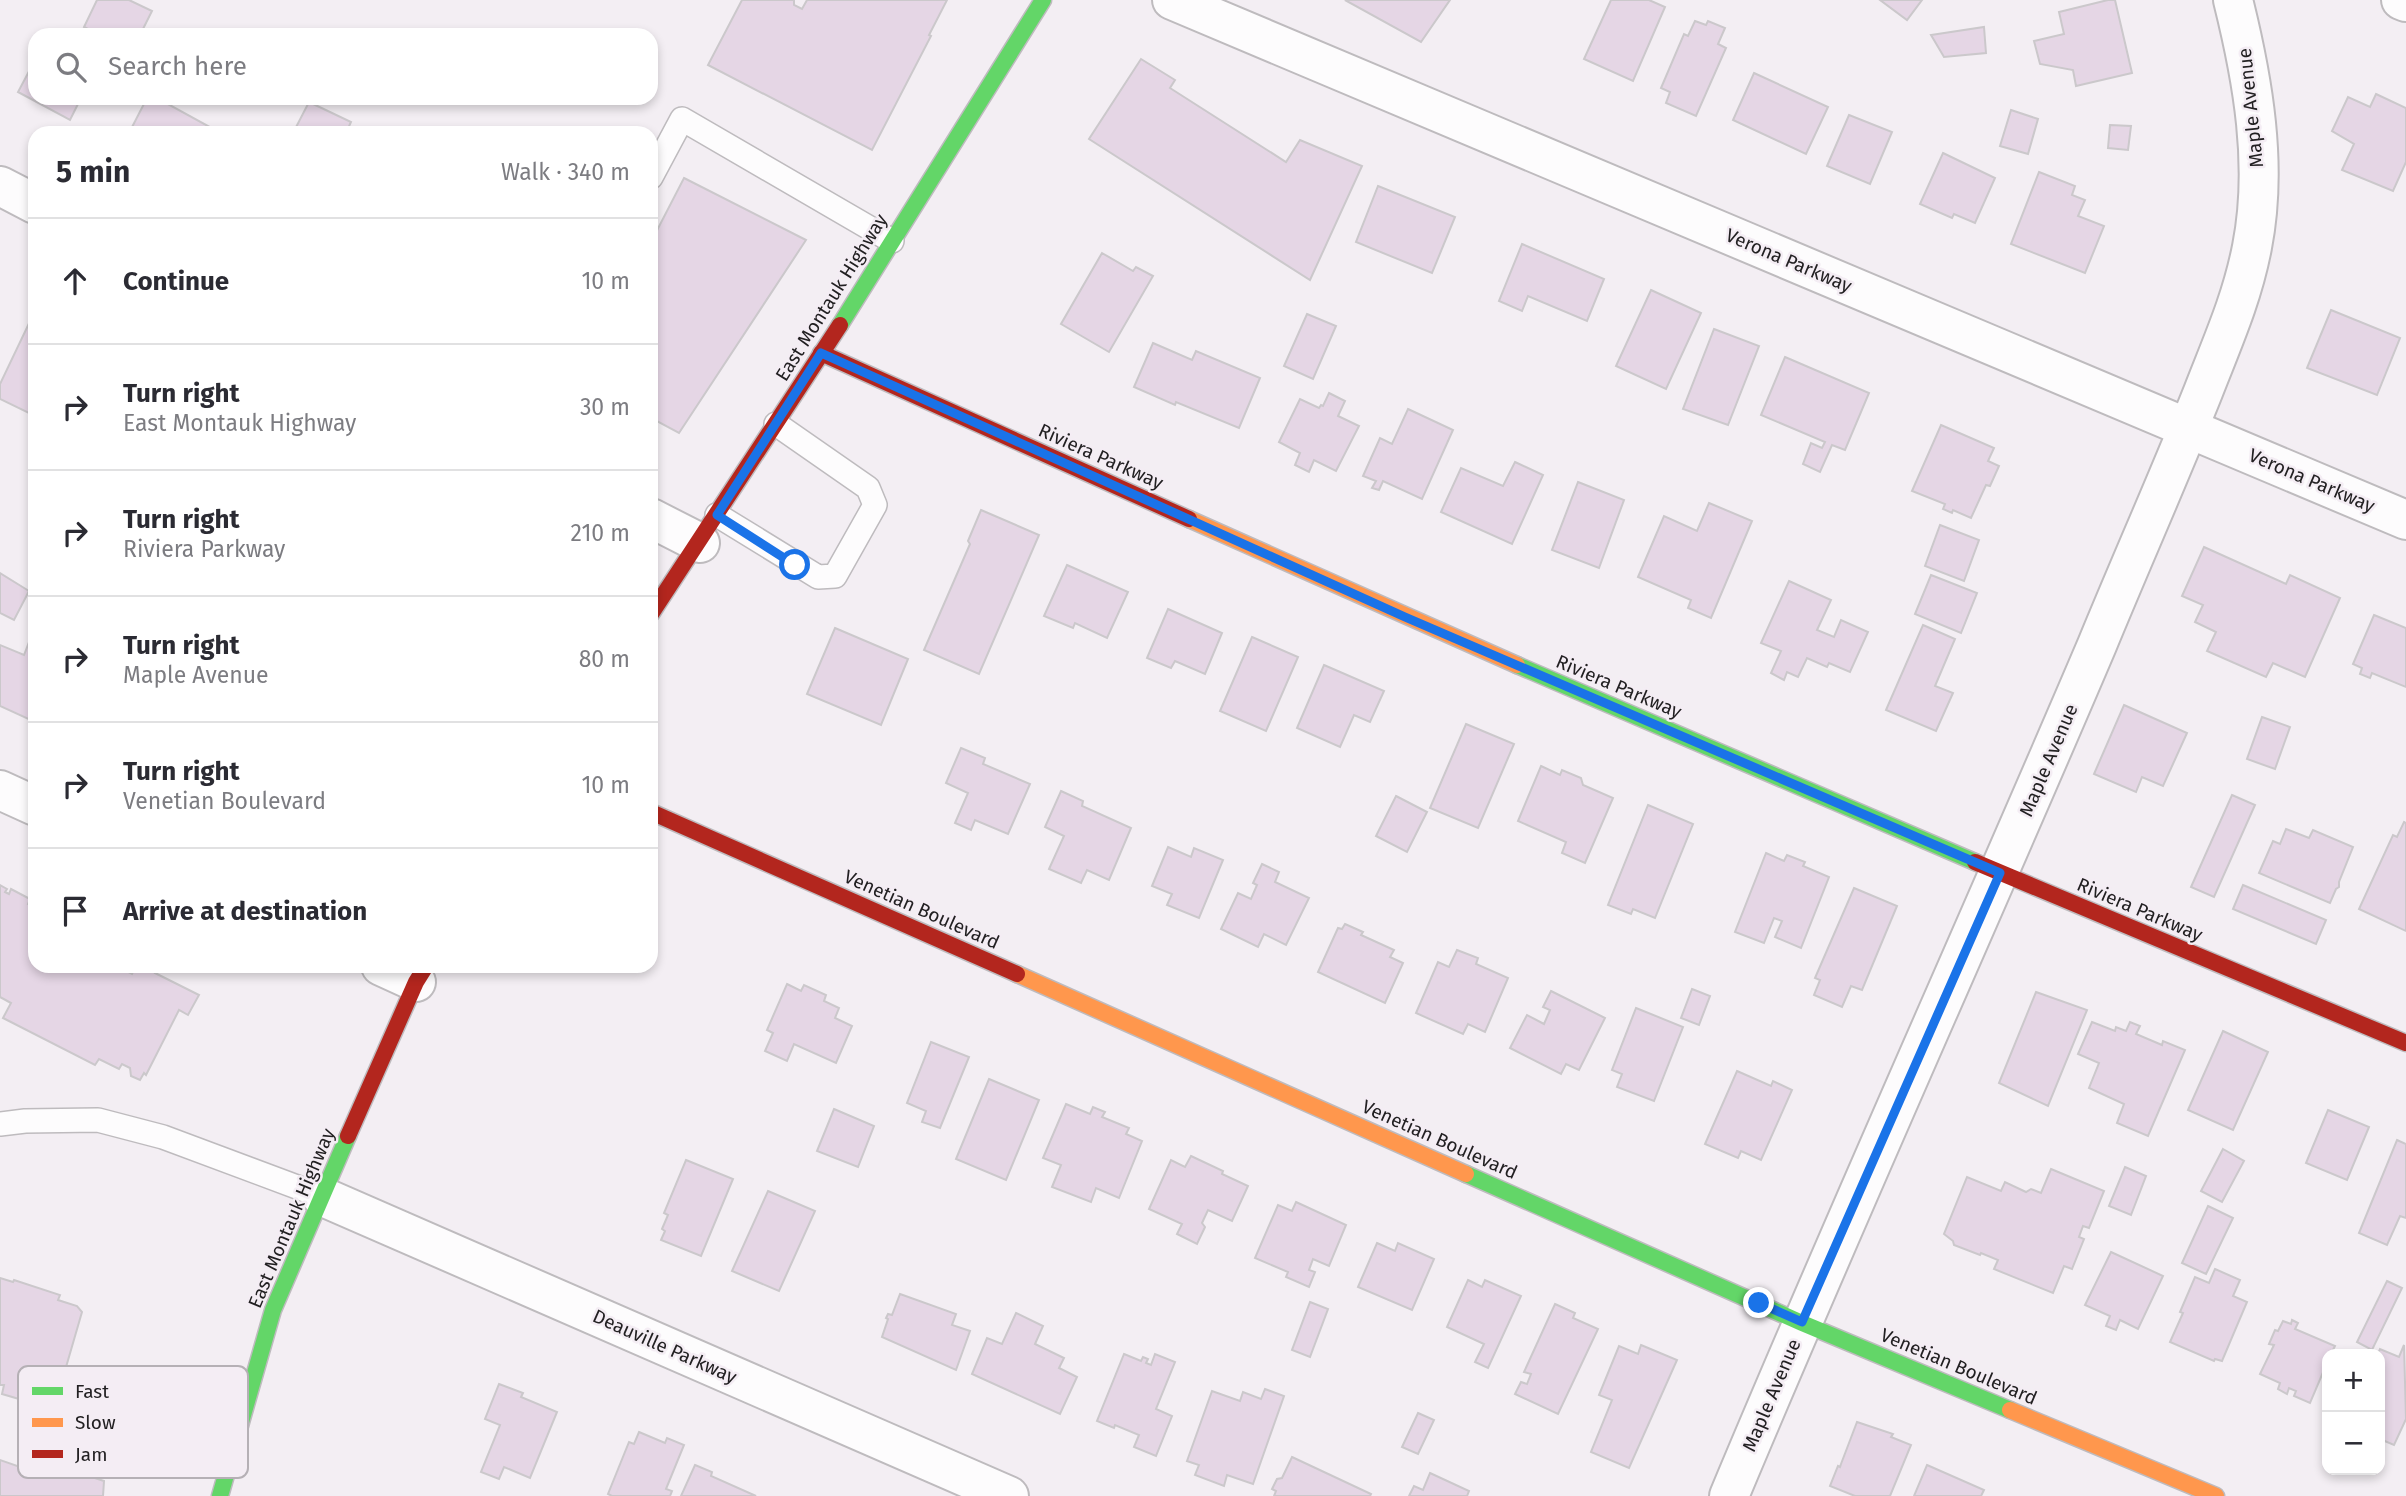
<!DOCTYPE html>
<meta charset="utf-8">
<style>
body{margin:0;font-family:"Fira Sans",sans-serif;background:#f7f7f7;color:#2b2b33}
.controls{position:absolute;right:21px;bottom:21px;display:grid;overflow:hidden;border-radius:14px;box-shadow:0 4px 10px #0003}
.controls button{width:63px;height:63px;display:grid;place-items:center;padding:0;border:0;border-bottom:2px solid #e1e1e2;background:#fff;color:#2b2b33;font:35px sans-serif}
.stop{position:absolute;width:21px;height:21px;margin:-16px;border:5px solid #1a73e8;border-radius:50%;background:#fff}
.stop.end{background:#1a73e8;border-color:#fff;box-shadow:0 2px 7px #0008}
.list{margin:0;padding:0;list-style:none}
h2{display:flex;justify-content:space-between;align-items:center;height:91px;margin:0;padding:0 28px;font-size:30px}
h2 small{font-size:23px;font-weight:400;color:#7c7c81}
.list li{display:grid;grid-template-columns:46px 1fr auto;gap:21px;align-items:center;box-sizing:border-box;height:126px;padding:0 28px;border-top:2px solid #e1e1e2}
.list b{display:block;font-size:26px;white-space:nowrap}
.list p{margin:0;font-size:23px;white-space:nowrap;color:#7c7c81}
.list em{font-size:23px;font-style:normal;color:#7c7c81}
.icon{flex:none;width:38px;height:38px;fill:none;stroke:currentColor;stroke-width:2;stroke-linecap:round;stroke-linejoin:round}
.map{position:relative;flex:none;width:2406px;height:1496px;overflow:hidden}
.search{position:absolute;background:#fff;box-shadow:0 4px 10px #0003;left:28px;top:28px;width:630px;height:77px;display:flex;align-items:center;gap:18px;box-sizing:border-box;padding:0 24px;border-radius:21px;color:#7c7c81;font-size:26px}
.panel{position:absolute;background:#fff;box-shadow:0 4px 10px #0003;left:28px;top:126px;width:630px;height:847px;border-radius:21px}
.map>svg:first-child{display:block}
.building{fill:#e5d6e5;stroke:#cbc8cb;stroke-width:2}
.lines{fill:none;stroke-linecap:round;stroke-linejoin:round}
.lane-casing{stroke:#bebbbe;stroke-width:26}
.street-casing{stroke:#bebbbe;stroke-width:42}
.fast-casing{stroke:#bebbbe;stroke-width:19}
.slow-casing{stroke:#bebbbe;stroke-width:19}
.jam-casing{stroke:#bebbbe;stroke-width:19}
.lane{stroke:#fdfcfd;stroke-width:23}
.street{stroke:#fdfcfd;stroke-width:38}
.fast{stroke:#63d668;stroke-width:16}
.slow{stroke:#ff974d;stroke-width:16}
.jam{stroke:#b3261e;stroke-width:16}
.route{stroke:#1a73e8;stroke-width:9}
.labels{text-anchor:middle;stroke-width:5;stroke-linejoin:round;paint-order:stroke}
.street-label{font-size:19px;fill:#222022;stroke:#f4edf4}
.key{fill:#f4edf4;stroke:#b5b0b5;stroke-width:2}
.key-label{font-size:19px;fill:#222022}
</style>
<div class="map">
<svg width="2406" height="1496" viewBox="0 0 2406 1496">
<rect width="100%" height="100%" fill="#f3eef3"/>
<g class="building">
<polygon points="97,0 129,0 152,11 140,35 100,35 84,27"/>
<polygon points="742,0 794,0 794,5 802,9 807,0 947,0 929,35 931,36 872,150 708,65"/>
<polygon points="1345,0 1450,0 1421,42"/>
<polygon points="1611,0 1649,0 1665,7 1633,81 1584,59"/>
<polygon points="1880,0 1922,0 1907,20"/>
<polygon points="2108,0 2115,0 2132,73 2076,86 2073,70 2040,64 2034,41 2064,34 2059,12"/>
<polygon points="1695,21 1706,25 1708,21 1725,28 1718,44 1726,48 1696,116 1666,103 1670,92 1661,88 1684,34 1688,36"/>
<polygon points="1984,27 1986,53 1944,57 1931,35"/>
<polygon points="1141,59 1175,80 1170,88 1286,162 1300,140 1362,166 1310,280 1089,139"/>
<polygon points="35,60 35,98 81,98 70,120 18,92"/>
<polygon points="1754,73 1828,107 1806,154 1733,120"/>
<polygon points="2376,94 2406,108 2406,162 2393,191 2342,170 2354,144 2332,131 2348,97 2370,107"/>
<polygon points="147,98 157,98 219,132 129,133"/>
<polygon points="309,102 351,122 346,133 293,133"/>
<polygon points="2011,110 2038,119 2028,154 2000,146"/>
<polygon points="1849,115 1892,132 1870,184 1827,166"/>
<polygon points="2110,125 2131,126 2128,150 2108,148"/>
<polygon points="1943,153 1995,178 1975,223 1954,214 1952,218 1920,204"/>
<polygon points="2039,172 2075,186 2072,195 2085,200 2078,216 2104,226 2085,273 2011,244"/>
<polygon points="684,178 806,240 679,433 651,418 651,242"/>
<polygon points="1378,186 1455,217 1432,273 1356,242"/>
<polygon points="1522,244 1604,279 1587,321 1528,296 1522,311 1499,301"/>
<polygon points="1102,253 1133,271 1136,267 1153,276 1109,352 1061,324"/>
<polygon points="1651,290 1701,313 1666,389 1616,366"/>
<polygon points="2331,310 2400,338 2377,395 2307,368"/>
<polygon points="1307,314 1336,326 1313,379 1284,366"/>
<polygon points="32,317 35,319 35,416 0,399 0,384"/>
<polygon points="1714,329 1759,346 1728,425 1683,409"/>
<polygon points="1153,343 1192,360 1196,351 1260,378 1239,428 1176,402 1175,405 1134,387"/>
<polygon points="1785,357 1869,393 1845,450 1832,445 1820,472 1803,464 1811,443 1822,448 1825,442 1761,415"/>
<polygon points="1329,393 1345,401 1338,416 1359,426 1336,471 1314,460 1309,472 1295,465 1300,453 1279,442 1300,399 1319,408 1321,405 1323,406"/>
<polygon points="1408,409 1453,430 1422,499 1383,481 1379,490 1372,488 1376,481 1363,476 1380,438 1392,444"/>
<polygon points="1941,425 1994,448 1988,461 1999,466 1990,486 1986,485 1971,518 1953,510 1952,513 1943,509 1945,504 1912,491"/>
<polygon points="1515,462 1543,475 1512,544 1441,512 1461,468 1503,486"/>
<polygon points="1578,482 1624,500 1599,568 1552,550"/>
<polygon points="1709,503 1752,521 1711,618 1688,608 1691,600 1638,577 1664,516 1697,531"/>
<polygon points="981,510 1039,535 979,674 924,650 970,544 968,541"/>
<polygon points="1940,525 1979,540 1964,581 1925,566"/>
<polygon points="2204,547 2286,584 2290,575 2340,598 2305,677 2273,663 2266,677 2207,651 2216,632 2195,622 2203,605 2182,596"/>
<polygon points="1067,565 1128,592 1107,638 1075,623 1073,628 1044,616"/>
<polygon points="0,573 29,591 14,620 0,613"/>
<polygon points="1931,575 1977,593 1961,633 1915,614"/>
<polygon points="1789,581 1831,600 1817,630 1834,637 1841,620 1868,632 1850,672 1829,663 1827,667 1807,658 1798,677 1787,672 1784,680 1771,673 1781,651 1761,643"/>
<polygon points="1168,609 1222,633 1205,674 1175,661 1171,668 1147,658"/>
<polygon points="2374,615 2406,628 2406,687 2372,673 2370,678 2360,674 2362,668 2353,664"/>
<polygon points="1923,625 1955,639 1935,686 1953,693 1936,731 1886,710"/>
<polygon points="835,628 908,659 881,725 807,694"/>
<polygon points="31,637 35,639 35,722 0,706 0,645 24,655"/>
<polygon points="1252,637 1298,657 1266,731 1220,711"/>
<polygon points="1324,665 1384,691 1370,722 1354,715 1340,747 1297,728"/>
<polygon points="2124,705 2187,733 2163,786 2142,777 2136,792 2094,774"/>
<polygon points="2262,717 2290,727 2275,769 2247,759"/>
<polygon points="1466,724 1514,744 1478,828 1430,808"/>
<polygon points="961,748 985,758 983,764 1030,784 1008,834 975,820 971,830 955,823 968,793 946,783"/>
<polygon points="1541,766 1560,775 1562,770 1581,778 1583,785 1613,798 1585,863 1562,853 1566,842 1518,821"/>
<polygon points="1061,791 1083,801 1082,806 1131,828 1109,880 1087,870 1081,883 1049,869 1064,836 1045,827"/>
<polygon points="2232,795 2255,805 2214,897 2191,887"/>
<polygon points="1396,796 1427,812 1407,852 1376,836"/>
<polygon points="1648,805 1693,824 1655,918 1633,909 1631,914 1608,905"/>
<polygon points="2404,822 2406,823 2406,931 2359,909 2393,835 2397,837"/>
<polygon points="2286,829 2309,838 2313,830 2353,847 2339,882 2339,887 2336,889 2330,903 2259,873 2273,841 2280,844"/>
<polygon points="1168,847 1191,857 1194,848 1223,860 1199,918 1167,905 1172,894 1152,886"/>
<polygon points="1766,853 1784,861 1787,855 1805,862 1803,866 1829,877 1801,948 1775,937 1782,921 1774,918 1764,943 1735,932"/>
<polygon points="1262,864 1279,872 1275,882 1309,898 1286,945 1264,934 1258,947 1221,929 1238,893 1251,899 1257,885 1253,883"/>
<polygon points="0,885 7,889 5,892 9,894 11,889 30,899 28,904 35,908 35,966 117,966 132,974 136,966 149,966 157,970 155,973 199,995 188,1015 179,1010 146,1075 144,1073 140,1080 131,1076 130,1068 122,1064 119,1069 99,1059 95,1065 3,1018 11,1003 0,997"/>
<polygon points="2243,885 2326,920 2316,944 2233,909"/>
<polygon points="1854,888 1897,906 1862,990 1851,986 1842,1007 1814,995 1820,980 1815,978"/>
<polygon points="1345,924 1363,932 1361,935 1394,950 1390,957 1403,963 1385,1003 1318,972 1338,928 1342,929"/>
<polygon points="1457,950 1478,958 1476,964 1508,978 1485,1032 1468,1024 1463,1034 1416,1013 1438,962 1449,967"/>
<polygon points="787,984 801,991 804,985 826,995 824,1001 839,1008 835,1018 852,1026 836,1063 794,1044 787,1061 765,1051 773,1033 767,1030"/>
<polygon points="1692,989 1710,996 1699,1025 1681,1018"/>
<polygon points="1551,991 1605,1018 1579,1070 1566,1064 1561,1074 1510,1048 1527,1015 1544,1024 1550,1010 1543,1007"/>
<polygon points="2036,992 2087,1010 2048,1106 1999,1083"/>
<polygon points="1636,1008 1683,1027 1654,1101 1617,1087 1622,1074 1612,1070"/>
<polygon points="2092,1022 2115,1031 2116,1027 2126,1031 2130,1022 2140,1026 2136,1034 2162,1045 2163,1041 2185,1050 2148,1136 2117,1123 2124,1104 2089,1088 2099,1063 2078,1054"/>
<polygon points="2223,1031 2268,1052 2233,1130 2188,1110"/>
<polygon points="931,1042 969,1057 940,1128 922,1122 926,1111 907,1103"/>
<polygon points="1737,1071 1771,1086 1773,1081 1792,1090 1761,1160 1741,1151 1738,1158 1705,1144"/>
<polygon points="989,1079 1039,1100 1006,1180 956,1159"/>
<polygon points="1066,1104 1090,1114 1093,1107 1105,1112 1102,1117 1129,1128 1126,1134 1142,1141 1119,1198 1096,1188 1091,1202 1052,1187 1061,1165 1043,1158"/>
<polygon points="834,1109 874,1126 858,1167 817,1151"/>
<polygon points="2328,1110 2369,1127 2347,1180 2306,1163"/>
<polygon points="2397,1140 2406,1144 2406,1218 2400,1216 2387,1245 2359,1233"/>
<polygon points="2223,1149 2244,1161 2222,1202 2201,1191"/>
<polygon points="1191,1156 1223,1171 1222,1174 1248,1186 1232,1221 1208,1210 1202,1223 1205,1227 1197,1244 1177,1234 1182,1224 1149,1209 1171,1160 1185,1167"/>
<polygon points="686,1160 733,1179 701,1256 661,1240 665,1231 662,1229 668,1215 664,1213"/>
<polygon points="2125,1167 2146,1176 2131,1215 2109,1206"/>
<polygon points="2051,1169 2104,1191 2089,1228 2083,1226 2079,1237 2084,1239 2072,1269 2064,1266 2053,1293 1994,1269 1998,1260 1981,1253 1980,1255 1954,1245 1953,1241 1944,1234 1967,1177 2001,1191 2005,1182 2026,1192 2031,1189 2041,1193"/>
<polygon points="768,1191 815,1211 779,1291 732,1271"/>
<polygon points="1296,1202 1346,1225 1329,1266 1313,1259 1309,1270 1315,1272 1309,1287 1286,1277 1288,1272 1255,1258 1278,1205 1292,1211"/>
<polygon points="2208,1206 2233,1218 2206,1274 2182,1263"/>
<polygon points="1377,1243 1395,1251 1398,1243 1434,1259 1412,1310 1358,1287"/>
<polygon points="2111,1252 2163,1276 2138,1329 2120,1320 2116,1330 2106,1326 2110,1316 2085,1305"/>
<polygon points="2215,1269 2240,1280 2233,1296 2247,1302 2222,1361 2215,1359 2214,1361 2170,1342 2183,1313 2180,1312 2195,1277 2209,1283"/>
<polygon points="0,1278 13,1282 14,1280 60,1295 58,1300 77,1306 82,1312 62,1381 72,1385 65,1405 22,1391 19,1399 2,1394 4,1385 0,1385"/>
<polygon points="1468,1280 1482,1287 1485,1280 1521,1296 1488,1368 1475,1362 1484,1344 1447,1327"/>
<polygon points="2387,1281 2402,1288 2372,1350 2357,1342"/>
<polygon points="900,1294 956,1314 952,1325 970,1331 956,1370 882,1337 888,1319 886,1318 888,1314 892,1315"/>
<polygon points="1310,1302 1328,1309 1310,1357 1292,1350"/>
<polygon points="1555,1304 1575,1313 1573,1318 1598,1329 1558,1414 1515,1394 1521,1382 1527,1384 1531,1374 1524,1372"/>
<polygon points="1016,1313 1043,1326 1035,1344 1064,1358 1059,1368 1077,1377 1060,1414 972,1374 987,1338 1002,1344"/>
<polygon points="2292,1320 2298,1323 2295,1329 2335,1346 2331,1354 2327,1354 2327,1363 2310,1403 2294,1396 2296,1391 2289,1388 2287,1394 2278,1389 2280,1383 2260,1374 2274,1345 2269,1344 2275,1330 2278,1331 2283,1321 2291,1324"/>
<polygon points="1641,1345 1677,1360 1629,1468 1591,1452 1612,1400 1599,1395 1619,1346 1638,1354"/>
<polygon points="2404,1345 2406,1419 2394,1445 2380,1439 2380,1354 2378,1354 2380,1349 2399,1357"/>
<polygon points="1124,1354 1141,1361 1143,1357 1148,1359 1146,1363 1151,1365 1155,1354 1175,1362 1156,1409 1172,1416 1156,1456 1134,1447 1139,1435 1115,1425 1114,1428 1097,1421"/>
<polygon points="499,1384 523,1393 521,1397 557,1412 530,1478 504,1467 499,1479 481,1472 500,1425 485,1419"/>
<polygon points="1265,1389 1284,1396 1253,1484 1227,1475 1224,1486 1195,1475 1199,1465 1187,1461 1212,1391 1240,1401 1243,1392 1261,1399"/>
<polygon points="1418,1413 1434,1420 1418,1454 1402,1447"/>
<polygon points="1857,1422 1893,1434 1891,1437 1911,1445 1890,1496 1855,1496 1830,1486 1838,1466 1840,1467 1841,1464"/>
<polygon points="639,1432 665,1443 667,1438 684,1445 666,1489 672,1491 670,1496 612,1496 608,1494 629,1442 634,1444"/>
<polygon points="24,1455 104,1481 103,1496 0,1496 0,1460 20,1467"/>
<polygon points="1292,1457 1371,1494 1370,1496 1274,1496 1276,1491 1272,1489 1277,1479 1282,1478"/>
<polygon points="695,1465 712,1472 711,1476 756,1496 681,1496"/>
<polygon points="1927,1465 1984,1490 1981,1496 1914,1496"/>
<polygon points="1430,1473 1469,1491 1467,1496 1409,1496 1414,1486 1423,1490"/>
</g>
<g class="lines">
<defs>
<g id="lane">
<polyline points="651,177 682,119 892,241"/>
<polyline points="717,515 818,577 835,576 875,505 868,488 776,424"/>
<polyline points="0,1124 25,1121 98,1120 163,1137 321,1196"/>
</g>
<g id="street">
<polyline points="1172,0 2406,520"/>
<polyline points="2401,0 2406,2"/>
<polyline points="0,186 35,204"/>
<polyline points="651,518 700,543"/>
<polyline points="0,790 35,806"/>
<polyline points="381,966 416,982"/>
<polyline points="321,1196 1009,1496"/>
<path d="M1729 1496C1848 1211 1976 929 2097 645 2132 560 2169 477 2203 392 2222 343 2242 299 2252 247 2268 166 2253 80 2233 0"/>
</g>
<g id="fast">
<polyline points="840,325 1043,0"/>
<polyline points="1517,665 1975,862"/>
<polyline points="1466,1174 1802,1323 2010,1410"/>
<polyline points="220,1496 273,1310 348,1136"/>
</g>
<g id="slow">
<polyline points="1189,519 1517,665"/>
<polyline points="1017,974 1466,1174"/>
<polyline points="2010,1410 2216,1496"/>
</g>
<g id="jam">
<polyline points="821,353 1189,519"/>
<polyline points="651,614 840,325"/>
<polyline points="651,812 1017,974"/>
<polyline points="1975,862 2406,1043"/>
<polyline points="348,1136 416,982 426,966"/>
</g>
</defs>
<use href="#lane" class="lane-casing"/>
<use href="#street" class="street-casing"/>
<use href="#fast" class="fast-casing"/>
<use href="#slow" class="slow-casing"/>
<use href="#jam" class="jam-casing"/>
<use href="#lane" class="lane"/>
<use href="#street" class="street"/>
<use href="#fast" class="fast"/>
<use href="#slow" class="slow"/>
<use href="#jam" class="jam"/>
</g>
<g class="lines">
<polyline class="route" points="795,565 717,515 821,353 1405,617 2000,873 1802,1322 1759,1303"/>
</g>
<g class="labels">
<g class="street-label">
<text transform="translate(2250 108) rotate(-96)" y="7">Maple Avenue</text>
<text transform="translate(1789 260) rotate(23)" y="7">Verona Parkway</text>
<text transform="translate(831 297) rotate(-58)" y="7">East Montauk Highway</text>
<text transform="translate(1101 456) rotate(24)" y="7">Riviera Parkway</text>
<text transform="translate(2312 480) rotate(23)" y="7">Verona Parkway</text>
<text transform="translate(1619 686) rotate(23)" y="7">Riviera Parkway</text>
<text transform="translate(2048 760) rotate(-67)" y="7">Maple Avenue</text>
<text transform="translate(922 909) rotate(24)" y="7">Venetian Boulevard</text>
<text transform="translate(2140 909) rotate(23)" y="7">Riviera Parkway</text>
<text transform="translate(1440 1139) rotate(24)" y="7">Venetian Boulevard</text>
<text transform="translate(291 1218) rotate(-67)" y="7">East Montauk Highway</text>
<text transform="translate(665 1346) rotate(24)" y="7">Deauville Parkway</text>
<text transform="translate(1959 1366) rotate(23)" y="7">Venetian Boulevard</text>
<text transform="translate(1771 1395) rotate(-67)" y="7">Maple Avenue</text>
</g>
</g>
<rect x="18" y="1366" width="230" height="112" rx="10" class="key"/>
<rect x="32" y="1387" width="31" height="8" fill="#63d668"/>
<rect x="32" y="1418" width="31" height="9" fill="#ff974d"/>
<rect x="32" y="1450" width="31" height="8" fill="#b3261e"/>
<g class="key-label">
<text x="75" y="1398">Fast</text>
<text x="75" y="1429">Slow</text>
<text x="75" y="1461">Jam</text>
</g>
</svg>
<div class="controls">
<button>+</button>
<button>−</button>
</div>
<div class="stop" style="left:795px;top:565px"></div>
<div class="stop end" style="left:1759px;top:1303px"></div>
<div class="search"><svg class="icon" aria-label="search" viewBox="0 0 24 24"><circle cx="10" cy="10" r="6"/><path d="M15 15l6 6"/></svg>Search here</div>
<section class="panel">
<h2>5 min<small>Walk · 340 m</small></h2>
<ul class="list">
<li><svg class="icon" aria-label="ahead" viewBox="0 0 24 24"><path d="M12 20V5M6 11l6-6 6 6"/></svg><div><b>Continue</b></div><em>10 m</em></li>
<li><svg class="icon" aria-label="right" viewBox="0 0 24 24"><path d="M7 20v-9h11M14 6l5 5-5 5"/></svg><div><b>Turn right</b><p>East Montauk Highway</p></div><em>30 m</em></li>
<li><svg class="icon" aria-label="right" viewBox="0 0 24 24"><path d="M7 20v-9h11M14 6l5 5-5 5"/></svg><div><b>Turn right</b><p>Riviera Parkway</p></div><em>210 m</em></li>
<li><svg class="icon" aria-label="right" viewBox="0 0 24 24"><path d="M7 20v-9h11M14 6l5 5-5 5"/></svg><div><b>Turn right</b><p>Maple Avenue</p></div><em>80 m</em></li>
<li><svg class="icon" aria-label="right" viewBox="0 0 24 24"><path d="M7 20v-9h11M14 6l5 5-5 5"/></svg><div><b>Turn right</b><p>Venetian Boulevard</p></div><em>10 m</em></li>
<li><svg class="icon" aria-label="arrive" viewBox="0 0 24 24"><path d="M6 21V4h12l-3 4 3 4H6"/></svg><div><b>Arrive at destination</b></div></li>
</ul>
</section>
</div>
